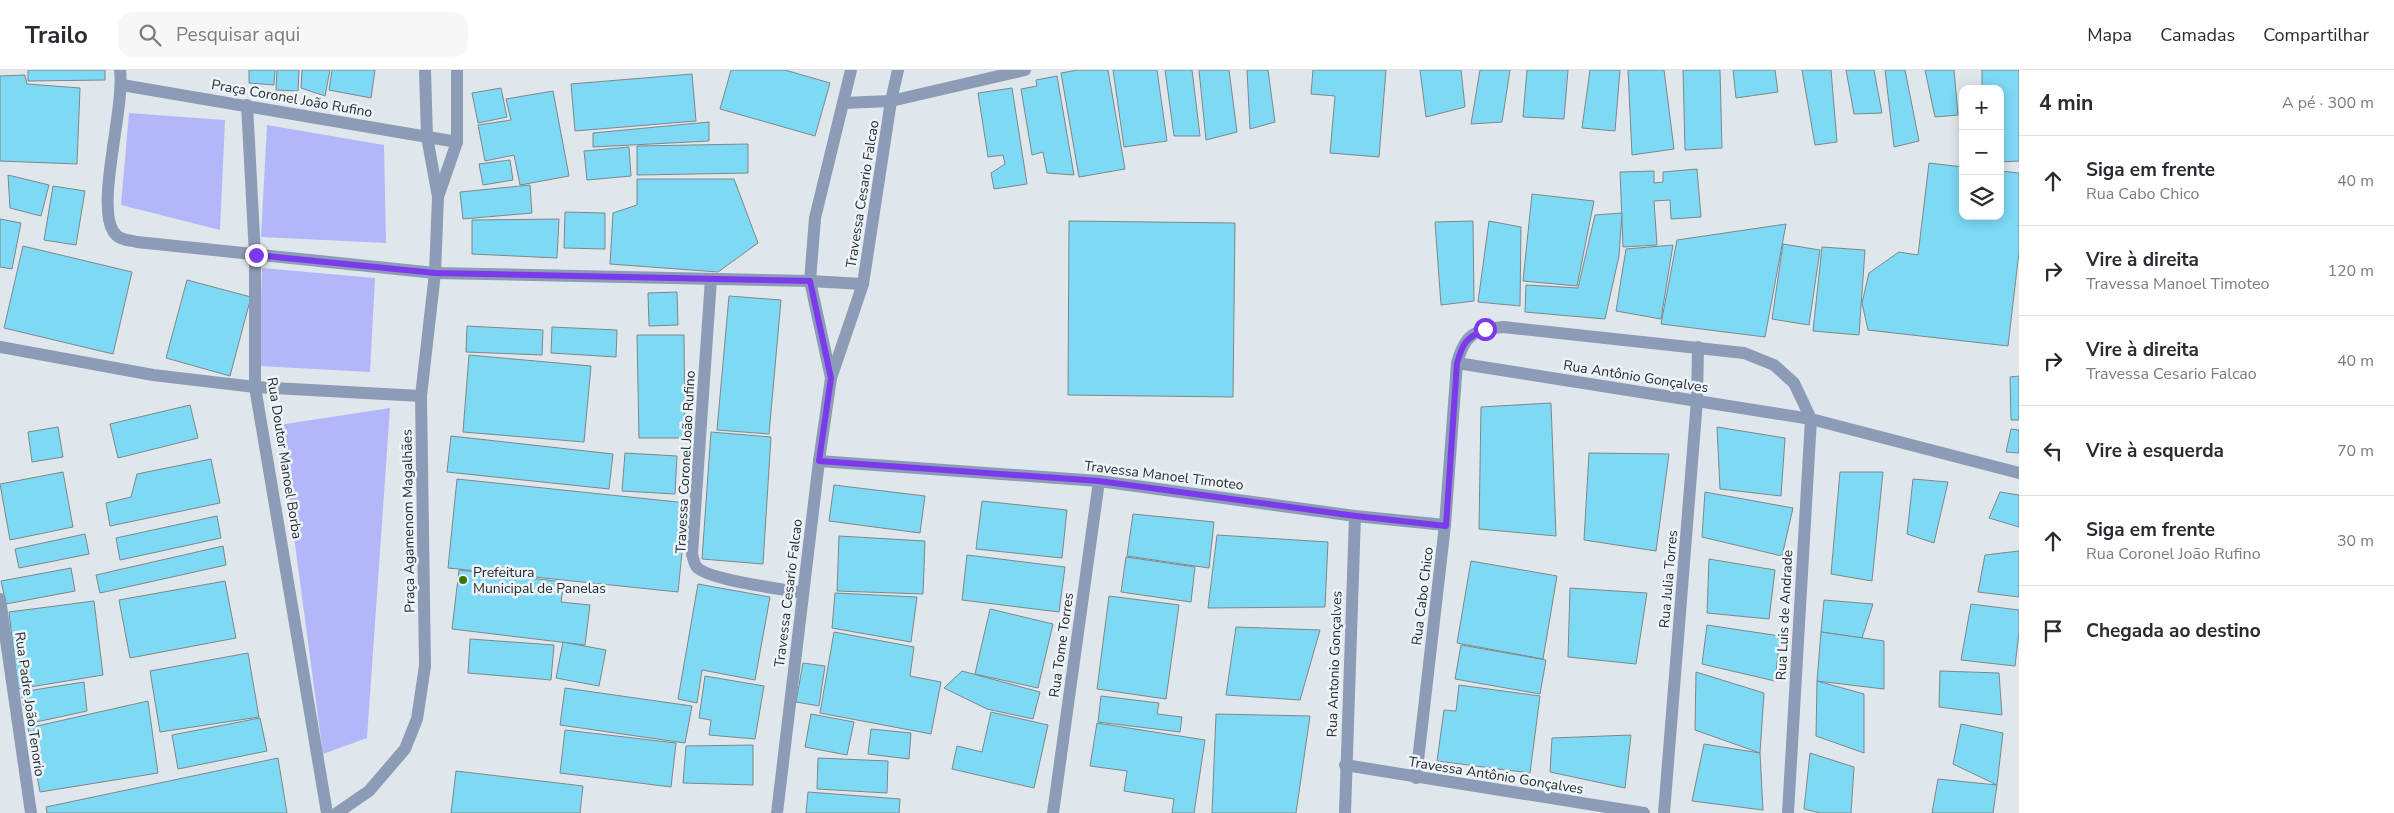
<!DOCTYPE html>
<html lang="pt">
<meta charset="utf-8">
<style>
body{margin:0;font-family:"Nunito Sans",sans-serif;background:#f7f7f7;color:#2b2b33}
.controls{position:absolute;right:15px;top:15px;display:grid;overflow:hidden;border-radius:10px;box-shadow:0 2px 12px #0003}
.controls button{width:45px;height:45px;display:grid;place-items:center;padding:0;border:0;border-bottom:1px solid #e1e1e2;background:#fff;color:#2b2b33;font:25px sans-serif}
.stop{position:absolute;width:15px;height:15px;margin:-11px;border:4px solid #7c3aed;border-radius:50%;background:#fff}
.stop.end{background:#7c3aed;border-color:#fff;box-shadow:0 1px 5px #0008}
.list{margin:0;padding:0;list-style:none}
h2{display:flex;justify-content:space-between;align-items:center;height:65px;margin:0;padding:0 20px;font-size:21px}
h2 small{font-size:16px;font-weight:400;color:#7c7c81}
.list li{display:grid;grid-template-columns:32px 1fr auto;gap:15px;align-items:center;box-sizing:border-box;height:90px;padding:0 20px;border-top:1px solid #e1e1e2}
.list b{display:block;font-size:19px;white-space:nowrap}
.list p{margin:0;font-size:16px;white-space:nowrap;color:#7c7c81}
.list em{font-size:16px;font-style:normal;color:#7c7c81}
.icon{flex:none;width:28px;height:28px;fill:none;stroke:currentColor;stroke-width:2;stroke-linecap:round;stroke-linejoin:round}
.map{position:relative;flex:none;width:2019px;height:743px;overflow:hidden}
header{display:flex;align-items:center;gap:30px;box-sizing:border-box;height:70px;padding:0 25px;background:#fff;border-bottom:1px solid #e1e1e2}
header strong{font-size:24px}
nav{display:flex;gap:28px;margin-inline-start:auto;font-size:18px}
.search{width:350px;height:45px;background:#f7f7f7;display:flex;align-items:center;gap:12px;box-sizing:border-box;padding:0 18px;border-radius:15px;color:#7c7c81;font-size:19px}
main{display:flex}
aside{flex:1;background:#fff}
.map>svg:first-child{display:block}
.green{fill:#b3b7f9}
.building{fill:#7dd9f4;stroke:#7f8789}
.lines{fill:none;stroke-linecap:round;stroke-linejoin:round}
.minor{stroke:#8c9cb6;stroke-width:12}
.route{stroke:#7c3aed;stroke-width:6}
.poi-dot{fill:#377611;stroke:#edf4f9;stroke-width:2}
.labels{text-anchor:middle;stroke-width:5;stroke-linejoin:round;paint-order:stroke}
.street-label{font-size:14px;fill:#2a2c2e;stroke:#edf4f9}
.poi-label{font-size:14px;fill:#2a2c2e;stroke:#edf4f9;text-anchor:start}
</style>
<header>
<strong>Trailo</strong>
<div class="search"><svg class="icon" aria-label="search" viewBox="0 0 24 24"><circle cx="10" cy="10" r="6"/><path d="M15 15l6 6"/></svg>Pesquisar aqui</div>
<nav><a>Mapa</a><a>Camadas</a><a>Compartilhar</a></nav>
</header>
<main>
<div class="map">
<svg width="2019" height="743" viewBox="0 0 2019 743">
<rect width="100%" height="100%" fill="#e0e7ec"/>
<g class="green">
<polygon points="129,43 225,50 220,160 121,135"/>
<polygon points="267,55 384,75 386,173 261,167"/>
<polygon points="262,198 375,208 370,302 259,296"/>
<polygon points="390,338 367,668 323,684 279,355"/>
</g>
<g class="building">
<polygon points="28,0 105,0 105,10 28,11"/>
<polygon points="249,0 275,0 274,15 249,13"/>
<polygon points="277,0 299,0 298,21 276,20"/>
<polygon points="302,0 330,0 325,26 301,18"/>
<polygon points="332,0 375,0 371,28 329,20"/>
<polygon points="731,0 785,0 830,13 815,66 720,39"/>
<polygon points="1078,0 1108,0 1125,99 1079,107 1061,3"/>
<polygon points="1113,0 1157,0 1167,71 1124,77"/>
<polygon points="1165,0 1192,0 1200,66 1174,66"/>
<polygon points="1199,0 1229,0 1237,62 1206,70"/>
<polygon points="1247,0 1268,0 1275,52 1250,59"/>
<polygon points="1313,0 1386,0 1379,87 1330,83 1335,26 1311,24"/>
<polygon points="1420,0 1461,0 1465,37 1426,47"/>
<polygon points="1480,0 1510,0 1502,52 1471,54"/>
<polygon points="1527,0 1568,0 1564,49 1523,47"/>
<polygon points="1590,0 1620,0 1615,61 1582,58"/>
<polygon points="1628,0 1664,0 1674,79 1632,85"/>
<polygon points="1683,0 1720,0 1722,78 1685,80"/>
<polygon points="1733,0 1775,0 1778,22 1736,28"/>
<polygon points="1802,0 1831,0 1837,72 1815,75"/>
<polygon points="1846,0 1874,0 1882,43 1854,44"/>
<polygon points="1885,0 1905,0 1919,71 1894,77"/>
<polygon points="1925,0 1954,0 1958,45 1935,47"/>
<polygon points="1982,0 2019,0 2019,91 2000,92 2000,19 1982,19"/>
<polygon points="692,4 696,51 575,61 571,14"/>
<polygon points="25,5 27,14 80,18 77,94 0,91 0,6"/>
<polygon points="1057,6 1074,105 1047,103 1043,82 1032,85 1021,19 1037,16 1036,10"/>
<polygon points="501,18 507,47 478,53 472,23"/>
<polygon points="1012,18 1027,114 994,119 991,103 1005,94 1003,85 988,87 978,23"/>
<polygon points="553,21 569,106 520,115 514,85 485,91 478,55 511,50 506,29"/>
<polygon points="709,52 709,71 593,77 593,63"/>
<polygon points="748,74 748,103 637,105 637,76"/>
<polygon points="629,77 631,106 587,110 584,81"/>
<polygon points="510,90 513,110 483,115 479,94"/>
<polygon points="1929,93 1963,97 1963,146 2000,146 2000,101 2019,103 2019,182 2008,276 1868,260 1862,233 1869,203 1899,182 1918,185"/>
<polygon points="1697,99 1701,147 1671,149 1670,130 1654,131 1657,175 1623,177 1620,102 1654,101 1654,113 1663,112 1663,102"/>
<polygon points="8,105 49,115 41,146 10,138"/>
<polygon points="637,109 734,109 758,173 718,202 610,194 613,143 637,135"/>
<polygon points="530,115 532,143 463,149 460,122"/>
<polygon points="53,116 85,121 76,175 44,170"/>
<polygon points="1532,124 1594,131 1577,216 1523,211"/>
<polygon points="565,142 605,143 605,179 564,178"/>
<polygon points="1622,143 1619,186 1605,249 1525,242 1526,215 1578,218 1595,145"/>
<polygon points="0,149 21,153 12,199 0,197"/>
<polygon points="559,149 557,188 472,184 472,150"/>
<polygon points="1069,151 1235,153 1233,327 1068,325"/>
<polygon points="1473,151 1474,231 1441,235 1435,152"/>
<polygon points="1489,151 1521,157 1520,236 1478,232"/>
<polygon points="1786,154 1765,267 1661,254 1677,170"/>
<polygon points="1783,174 1820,180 1809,255 1772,249"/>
<polygon points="1673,175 1661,249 1616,241 1626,179"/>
<polygon points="23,176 132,202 113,284 4,258"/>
<polygon points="1822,177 1865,180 1859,265 1813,261"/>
<polygon points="187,210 251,227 230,306 166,288"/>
<polygon points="677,222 678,255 649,256 648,223"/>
<polygon points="729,226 781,230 769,364 717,360"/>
<polygon points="467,256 543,260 542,285 466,282"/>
<polygon points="552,257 617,260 616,287 551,283"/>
<polygon points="637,265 684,265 685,368 639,368"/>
<polygon points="469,285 591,296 584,372 463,362"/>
<polygon points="2019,306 2019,350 2011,350 2010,307"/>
<polygon points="1551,333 1556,466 1479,459 1481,337"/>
<polygon points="190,335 198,368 118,388 110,354"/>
<polygon points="58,357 63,387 32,392 28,362"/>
<polygon points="1717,357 1785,368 1781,426 1720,419"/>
<polygon points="2011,359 2019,360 2019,383 2006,382"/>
<polygon points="711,362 771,367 763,494 702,489"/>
<polygon points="451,366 613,384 609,419 447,402"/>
<polygon points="625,383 677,386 675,424 622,421"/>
<polygon points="1589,383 1669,384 1656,481 1584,470"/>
<polygon points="211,389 220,433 110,456 106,433 131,427 137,404"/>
<polygon points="63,402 73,457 10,470 0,414"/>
<polygon points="1840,402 1883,402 1872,511 1831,504"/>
<polygon points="457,409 687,433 678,522 448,498"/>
<polygon points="1913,409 1948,412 1934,473 1907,464"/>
<polygon points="834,415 925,426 920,463 829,451"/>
<polygon points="1705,422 1793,438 1782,486 1702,467"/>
<polygon points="2000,422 2019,425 2019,457 1989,448"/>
<polygon points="982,431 1067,440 1062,488 976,479"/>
<polygon points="1133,444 1214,452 1209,498 1127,486"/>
<polygon points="217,446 221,468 120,490 116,468"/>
<polygon points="85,464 89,484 19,498 15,479"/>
<polygon points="1217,465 1328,472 1325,537 1208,538"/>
<polygon points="839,466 925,471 923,524 837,521"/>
<polygon points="223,476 226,495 100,523 96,505"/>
<polygon points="2019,481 2019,527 1978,522 1985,485"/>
<polygon points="967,485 1065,497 1059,542 962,530"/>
<polygon points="1126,487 1195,497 1191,532 1121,522"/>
<polygon points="1709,489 1775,500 1769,549 1707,543"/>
<polygon points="1471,491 1557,506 1543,589 1457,573"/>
<polygon points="71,498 75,521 6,534 1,511"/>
<polygon points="459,500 564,512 561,532 590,535 585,575 452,559"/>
<polygon points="225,511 236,568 130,588 119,530"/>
<polygon points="698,514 770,527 755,610 702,600 697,633 678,629"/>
<polygon points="1570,518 1647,523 1636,594 1568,587"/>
<polygon points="835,523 917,527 911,572 832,558"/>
<polygon points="1109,526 1179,535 1166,629 1097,619"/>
<polygon points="1824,530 1873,534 1862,568 1821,562"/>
<polygon points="94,531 103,605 18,619 9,542"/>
<polygon points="1971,534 2019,540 2019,562 2015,596 1961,590"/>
<polygon points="990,539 1053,554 1038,618 975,604"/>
<polygon points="1707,555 1780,566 1775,611 1702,594"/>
<polygon points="1236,557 1320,560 1300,630 1226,625"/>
<polygon points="834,562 914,577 910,606 941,612 931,664 820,643"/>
<polygon points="1821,562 1884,571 1884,619 1817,611"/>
<polygon points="470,569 554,575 551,610 468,603"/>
<polygon points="563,572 606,580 599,616 556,608"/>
<polygon points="1461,575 1546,590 1540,624 1455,609"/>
<polygon points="248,583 259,647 160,662 150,601"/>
<polygon points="803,593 825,596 819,636 796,632"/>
<polygon points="962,601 1040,622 1033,649 987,639 944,618"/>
<polygon points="1940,601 1999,603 2002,645 1939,637"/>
<polygon points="1696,602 1764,623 1760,683 1695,660"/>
<polygon points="705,606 764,616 755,669 709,665 711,650 699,648"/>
<polygon points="1817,611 1864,624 1864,683 1816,666"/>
<polygon points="84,612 87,641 27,654 21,622"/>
<polygon points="1459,615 1540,626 1530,703 1437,691 1444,640 1456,641"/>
<polygon points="565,618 692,636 685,673 560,655"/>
<polygon points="1101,626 1159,633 1157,644 1182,647 1180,662 1098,652"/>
<polygon points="148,631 158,703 40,722 28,658"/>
<polygon points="991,642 1048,655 1034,718 952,699 957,676 982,682"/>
<polygon points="811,644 854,652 847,685 805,677"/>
<polygon points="1216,644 1310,646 1296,743 1212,743"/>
<polygon points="260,648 267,681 178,699 172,665"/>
<polygon points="1097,653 1205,670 1194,743 1172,743 1174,729 1124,721 1127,701 1090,696"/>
<polygon points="1961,654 2003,663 1997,715 1953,694"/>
<polygon points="871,659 911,663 909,689 868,684"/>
<polygon points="565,660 676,673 671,717 560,703"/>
<polygon points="1631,665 1625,718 1550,702 1552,668"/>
<polygon points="1704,674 1760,683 1763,740 1692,731"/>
<polygon points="753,675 753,715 683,713 686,676"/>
<polygon points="1810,683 1854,697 1851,743 1820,743 1804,739"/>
<polygon points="278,688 287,743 47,743 46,737"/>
<polygon points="818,688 888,691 887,723 817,719"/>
<polygon points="456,701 583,716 580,743 451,743"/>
<polygon points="1938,709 1997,715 1993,743 1932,743"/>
<polygon points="808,722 900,729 899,743 806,743"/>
</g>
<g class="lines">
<g class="minor">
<path d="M120 0C125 38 96 133 113 161 118 170 129 170 137 172L435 203 810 211 863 214"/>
<polyline points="122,15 457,72"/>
<polyline points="843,33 891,31 1025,0"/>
<polyline points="247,35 255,185 255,317 327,743"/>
<polyline points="439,124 457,72 457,0"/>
<path d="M711 209 692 484C693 487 694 493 696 496 705 510 784 519 803 523"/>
<polyline points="0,277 153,305 255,317 421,326"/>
<polyline points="1457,293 1811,349 2019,403"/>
<polyline points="831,308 810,211 815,148 851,0"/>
<polyline points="819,391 1099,411 1355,446 1445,455"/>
<polyline points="0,529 31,743"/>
<polyline points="1345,695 1644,743"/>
<path d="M1416 708 1445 455 1457 293C1465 264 1474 260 1503 257L1744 283 1774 295 1794 313 1811 349 1788 743"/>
<polyline points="337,743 369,721 405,679 417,649 425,596 421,326 435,203 438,127 427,67 425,0"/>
<polyline points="777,743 819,391 831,308 863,214 891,31 898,0"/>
<polyline points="1053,743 1099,411"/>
<polyline points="1345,743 1355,446"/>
<polyline points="1664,743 1697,330 1698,277"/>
</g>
</g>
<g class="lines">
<path class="route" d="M256 185 435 203 810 211 831 308 819 391 1099 411 1356 446 1446 456 1457 293C1463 273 1465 269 1485 259"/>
</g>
<circle class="poi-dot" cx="463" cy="510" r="5"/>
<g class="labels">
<g class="street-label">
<text transform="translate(292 28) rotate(10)" y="5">Praça Coronel João Rufino</text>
<text transform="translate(862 124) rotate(-81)" y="5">Travessa Cesario Falcao</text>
<text transform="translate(1636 306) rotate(9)" y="5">Rua Antônio Gonçalves</text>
<text transform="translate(285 388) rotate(81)" y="5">Rua Doutor Manoel Borba</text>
<text transform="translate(685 392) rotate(-87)" y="5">Travessa Coronel João Rufino</text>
<text transform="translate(1164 405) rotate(7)" y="5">Travessa Manoel Timoteo</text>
<text transform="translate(408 451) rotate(-91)" y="5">Praça Agamenom Magalhães</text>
<text transform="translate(1668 509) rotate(-85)" y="5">Rua Julia Torres</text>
<text transform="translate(788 523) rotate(-83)" y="5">Travessa Cesario Falcao</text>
<text transform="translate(1422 526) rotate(-83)" y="5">Rua Cabo Chico</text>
<text transform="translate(1784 545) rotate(-87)" y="5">Rua Luis de Andrade</text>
<text transform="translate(1061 575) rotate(-82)" y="5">Rua Tome Torres</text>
<text transform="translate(1334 594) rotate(-88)" y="5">Rua Antonio Gonçalves</text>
<text transform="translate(30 634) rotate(82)" y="5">Rua Padre João Tenorio</text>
<text transform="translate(1496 705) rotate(9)" y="5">Travessa Antônio Gonçalves</text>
</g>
<g class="poi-label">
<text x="473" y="507">Prefeitura<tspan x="473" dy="16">Municipal de Panelas</tspan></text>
</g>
</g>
</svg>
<div class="controls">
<button>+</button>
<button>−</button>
<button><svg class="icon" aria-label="layers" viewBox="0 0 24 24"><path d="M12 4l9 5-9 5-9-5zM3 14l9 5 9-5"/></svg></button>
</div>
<div class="stop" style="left:1485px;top:259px"></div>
<div class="stop end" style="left:256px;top:185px"></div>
</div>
<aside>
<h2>4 min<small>A pé · 300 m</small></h2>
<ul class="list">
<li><svg class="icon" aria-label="ahead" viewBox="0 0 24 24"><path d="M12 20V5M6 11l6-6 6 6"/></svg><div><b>Siga em frente</b><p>Rua Cabo Chico</p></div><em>40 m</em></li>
<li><svg class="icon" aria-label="right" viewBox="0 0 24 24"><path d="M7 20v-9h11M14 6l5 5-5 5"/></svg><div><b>Vire à direita</b><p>Travessa Manoel Timoteo</p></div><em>120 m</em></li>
<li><svg class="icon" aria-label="right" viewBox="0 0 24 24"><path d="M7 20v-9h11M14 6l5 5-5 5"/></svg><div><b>Vire à direita</b><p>Travessa Cesario Falcao</p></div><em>40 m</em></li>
<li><svg class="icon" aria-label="left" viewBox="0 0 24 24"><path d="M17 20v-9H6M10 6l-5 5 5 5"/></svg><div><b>Vire à esquerda</b></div><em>70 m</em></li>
<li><svg class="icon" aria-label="ahead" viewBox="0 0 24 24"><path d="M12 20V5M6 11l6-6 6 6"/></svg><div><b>Siga em frente</b><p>Rua Coronel João Rufino</p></div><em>30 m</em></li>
<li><svg class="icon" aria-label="arrive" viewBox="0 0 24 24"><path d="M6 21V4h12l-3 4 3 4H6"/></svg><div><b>Chegada ao destino</b></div></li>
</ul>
</aside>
</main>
